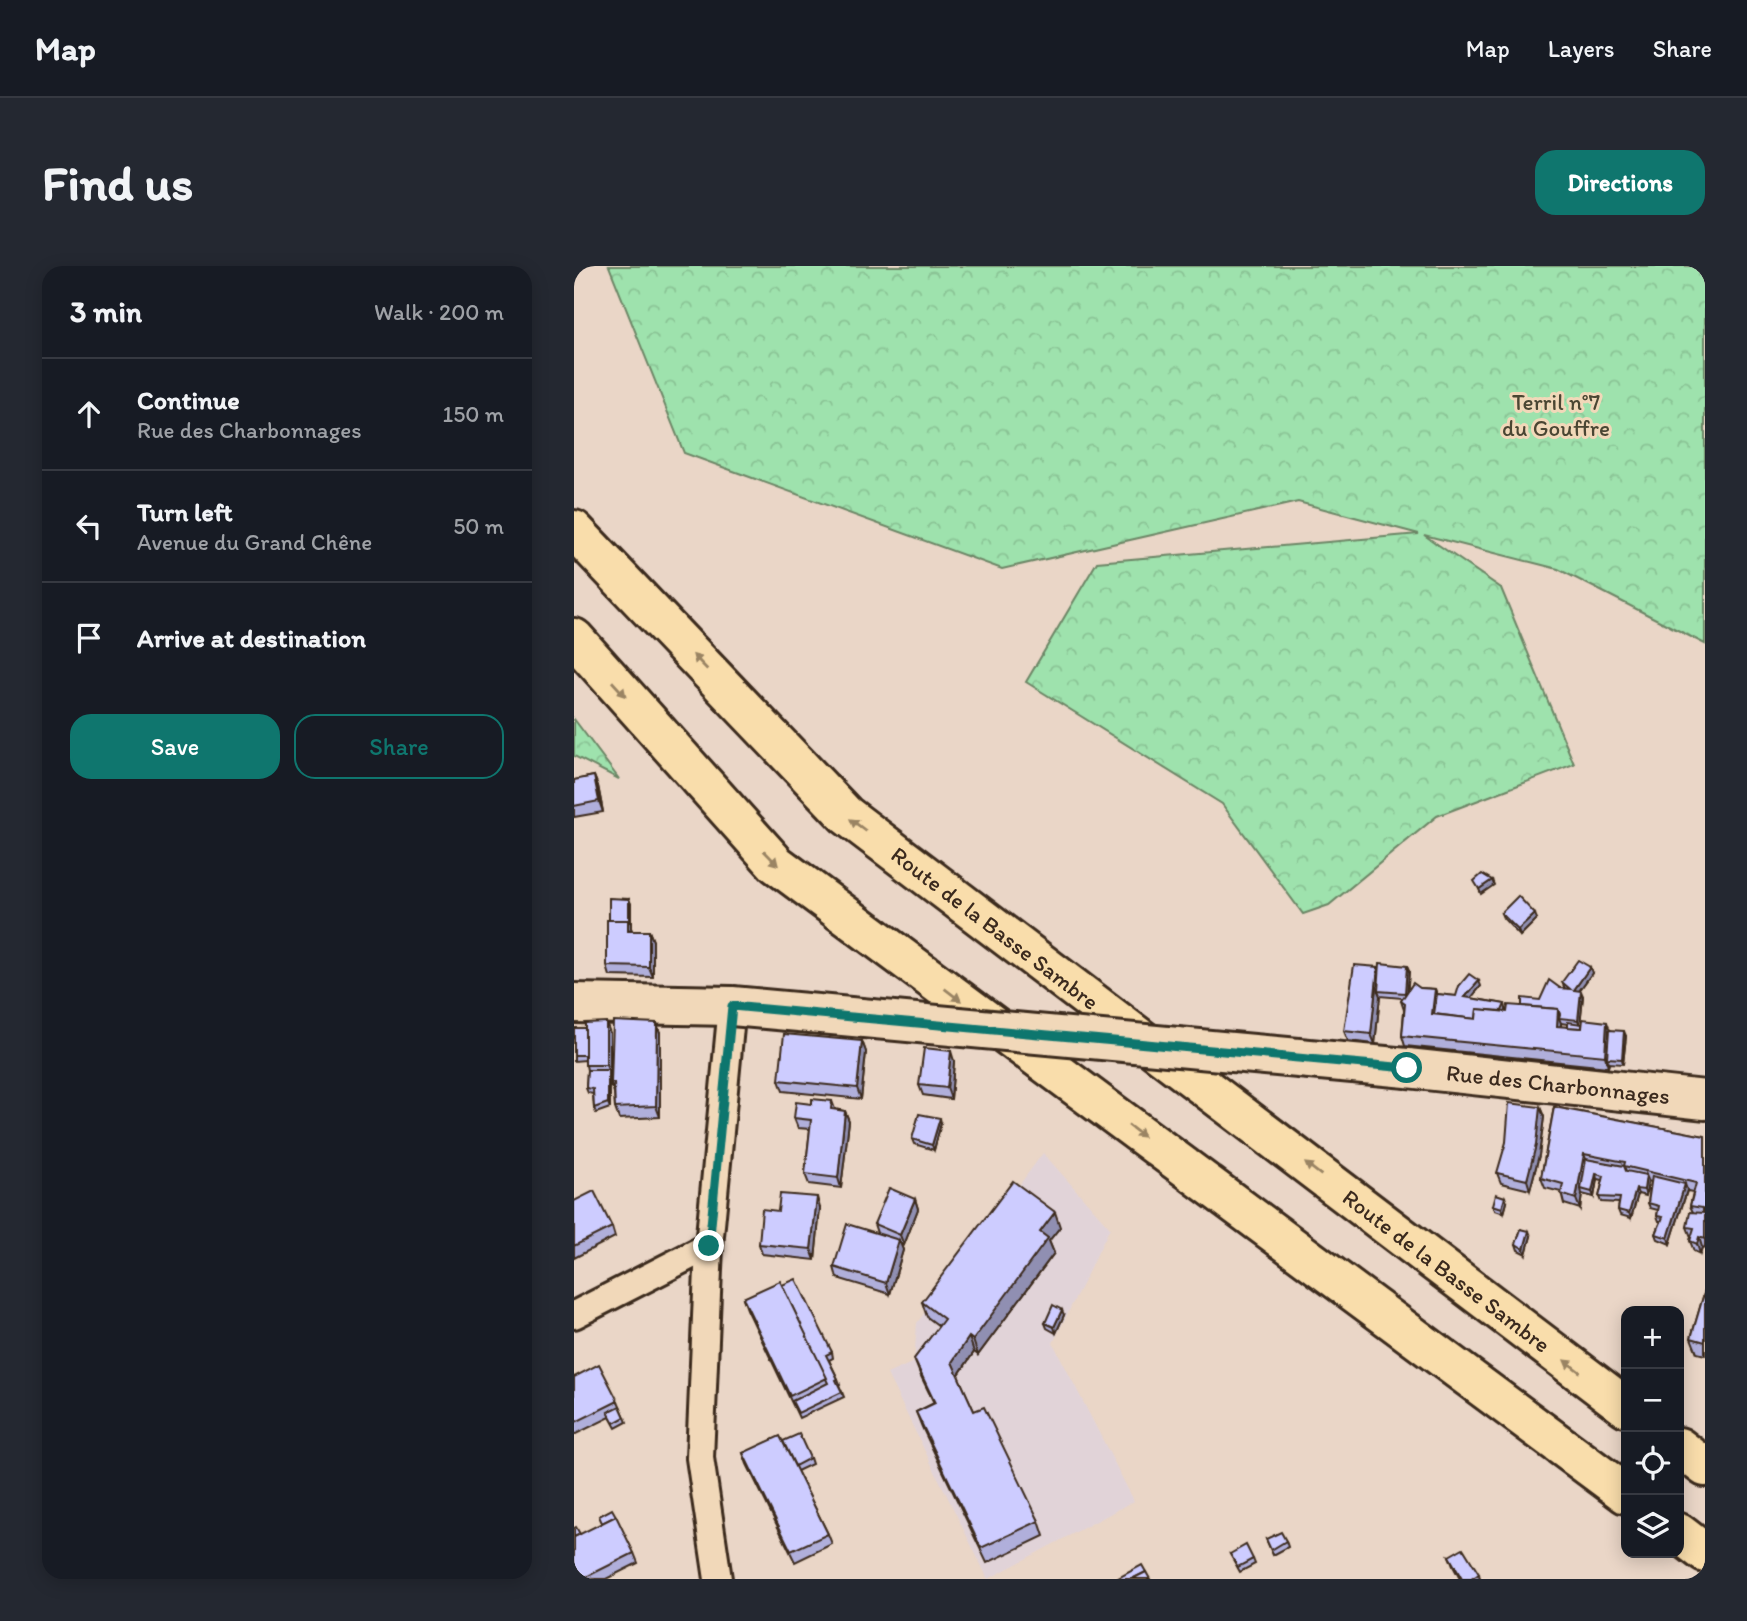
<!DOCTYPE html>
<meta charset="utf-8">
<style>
body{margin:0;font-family:Itim,sans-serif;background:#242831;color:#f1f3f6}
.controls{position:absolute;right:21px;bottom:21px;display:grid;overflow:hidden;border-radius:14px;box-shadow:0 4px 18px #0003}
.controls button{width:63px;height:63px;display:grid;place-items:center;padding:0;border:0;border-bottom:2px solid #363941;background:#171b24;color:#f1f3f6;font:35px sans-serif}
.stop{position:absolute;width:21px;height:21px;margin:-16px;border:5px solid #0f766e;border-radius:50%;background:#fff}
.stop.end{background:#0f766e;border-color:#fff;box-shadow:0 2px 7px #0008}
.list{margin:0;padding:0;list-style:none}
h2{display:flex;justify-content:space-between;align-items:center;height:91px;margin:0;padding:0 28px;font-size:30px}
h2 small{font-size:23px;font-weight:400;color:#9ea1a6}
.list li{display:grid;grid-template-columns:46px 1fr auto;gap:21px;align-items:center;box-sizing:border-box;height:112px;padding:0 28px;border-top:2px solid #363941}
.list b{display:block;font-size:26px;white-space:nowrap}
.list p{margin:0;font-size:23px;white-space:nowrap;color:#9ea1a6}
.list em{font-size:23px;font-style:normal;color:#9ea1a6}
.actions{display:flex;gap:14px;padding:21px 28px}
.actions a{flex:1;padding:16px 0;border:2px solid #0f766e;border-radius:21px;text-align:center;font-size:24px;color:#0f766e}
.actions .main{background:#0f766e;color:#fff}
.icon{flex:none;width:38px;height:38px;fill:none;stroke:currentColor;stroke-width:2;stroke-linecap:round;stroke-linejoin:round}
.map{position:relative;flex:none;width:1131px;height:1313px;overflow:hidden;border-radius:21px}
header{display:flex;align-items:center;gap:42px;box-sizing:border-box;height:98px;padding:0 35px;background:#171b24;border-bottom:2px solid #363941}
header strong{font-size:33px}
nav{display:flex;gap:38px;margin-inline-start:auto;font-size:24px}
.intro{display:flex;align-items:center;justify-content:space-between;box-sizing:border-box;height:168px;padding:0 42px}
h1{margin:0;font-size:49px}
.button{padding:18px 32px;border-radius:21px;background:#0f766e;color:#fff;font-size:24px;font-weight:700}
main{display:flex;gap:42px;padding:0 42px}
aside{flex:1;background:#171b24;border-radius:21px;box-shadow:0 4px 18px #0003}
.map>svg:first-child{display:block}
.built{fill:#e1d3d8}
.forest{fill:url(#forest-crowns);stroke:#6c8666;stroke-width:2}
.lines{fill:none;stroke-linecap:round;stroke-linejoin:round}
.street-casing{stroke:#3b2a1e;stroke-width:32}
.secondary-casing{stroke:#3b2a1e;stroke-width:44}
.highway-casing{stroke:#3b2a1e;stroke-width:44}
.street{stroke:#f1d8b9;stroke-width:26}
.secondary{stroke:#f1d8b9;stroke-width:38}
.highway{stroke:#f9ddab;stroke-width:38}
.secondary-bridge-casing{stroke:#3b2a1e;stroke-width:44;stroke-linecap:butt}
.secondary-bridge{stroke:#f1d8b9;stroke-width:38}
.wall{fill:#b0afdb;stroke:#3b2a1e;stroke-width:2;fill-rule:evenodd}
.shaded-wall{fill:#908fb2;stroke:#3b2a1e;stroke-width:2}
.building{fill:#cdccff;stroke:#3b2a1e;stroke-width:2}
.oneway{fill:#9a8464}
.route{stroke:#0f766e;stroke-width:9}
.labels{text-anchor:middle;stroke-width:6;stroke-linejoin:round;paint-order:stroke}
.park-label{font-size:23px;fill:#4a4633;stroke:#f1d8b9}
.street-label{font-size:23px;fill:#3b2a1e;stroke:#f1d8b9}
</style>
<header>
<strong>Map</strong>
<nav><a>Map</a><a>Layers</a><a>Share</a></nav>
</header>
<div class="intro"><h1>Find us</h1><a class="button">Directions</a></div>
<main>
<aside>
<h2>3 min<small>Walk · 200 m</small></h2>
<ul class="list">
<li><svg class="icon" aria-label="ahead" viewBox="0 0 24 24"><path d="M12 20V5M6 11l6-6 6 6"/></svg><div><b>Continue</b><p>Rue des Charbonnages</p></div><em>150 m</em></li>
<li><svg class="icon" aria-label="left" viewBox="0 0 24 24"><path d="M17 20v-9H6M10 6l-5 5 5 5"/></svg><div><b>Turn left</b><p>Avenue du Grand Chêne</p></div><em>50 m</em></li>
<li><svg class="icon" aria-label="arrive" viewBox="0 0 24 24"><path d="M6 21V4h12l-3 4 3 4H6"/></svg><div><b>Arrive at destination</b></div></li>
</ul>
<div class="actions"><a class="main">Save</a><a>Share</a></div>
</aside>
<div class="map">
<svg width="1131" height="1313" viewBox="0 0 1131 1313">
<defs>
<pattern id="forest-crowns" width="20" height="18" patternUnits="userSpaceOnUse" patternTransform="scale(1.75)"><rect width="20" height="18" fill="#9ee2ad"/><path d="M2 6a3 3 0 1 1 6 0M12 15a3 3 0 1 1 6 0" fill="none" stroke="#89c294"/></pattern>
</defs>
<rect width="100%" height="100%" fill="#ead6c7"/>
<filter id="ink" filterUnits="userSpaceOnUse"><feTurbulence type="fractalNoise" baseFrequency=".0143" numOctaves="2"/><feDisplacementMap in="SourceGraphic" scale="14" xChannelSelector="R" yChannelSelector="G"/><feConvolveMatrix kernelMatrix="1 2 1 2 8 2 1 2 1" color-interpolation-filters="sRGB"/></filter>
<g filter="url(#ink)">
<polygon class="built" points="469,887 536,962 479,1077 560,1235 414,1313 313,1108 340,1096 343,1057"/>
<g class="forest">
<polygon points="35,0 1131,0 1131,378 984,303 850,269 927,322 1000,498 863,550 755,639 729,648 648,538 452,416 523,296 845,268 724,236 428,303 110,187"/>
<polygon points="0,453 45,513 0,490"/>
</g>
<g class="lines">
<defs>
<g id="street">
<polyline points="0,1049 135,980"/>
<polyline points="144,1313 126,1192 135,980 158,740"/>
</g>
<g id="secondary">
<polyline points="0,737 158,740"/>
<path id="s1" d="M833 802 1131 834"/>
</g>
<g id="highway">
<path id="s2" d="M0 264 272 549 1052 1141"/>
<polyline points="0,372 202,598 1052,1228"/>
<polyline points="1105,1181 1131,1201"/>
<polyline points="1105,1267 1131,1287"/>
</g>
</defs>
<use href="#street" class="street-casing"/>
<use href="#secondary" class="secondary-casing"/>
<use href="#highway" class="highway-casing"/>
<use href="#street" class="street"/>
<use href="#secondary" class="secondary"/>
<use href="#highway" class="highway"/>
<defs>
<polyline id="secondary-bridge" points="158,740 833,802"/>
</defs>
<use href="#secondary-bridge" class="secondary-bridge-casing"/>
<use href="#secondary-bridge" class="secondary-bridge"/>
</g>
<g class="wall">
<polygon points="20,510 24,520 29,546 0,551 0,514"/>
<polygon points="55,633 57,638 57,662 58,665 75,665 79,675 79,711 36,710 33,700 35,654"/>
<polygon points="927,647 963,653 946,670 929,652"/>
<path d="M835 705 833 726 846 722 861 723 863 728 882 730 907 720 896 732 931 738 932 744V746H933L966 734 986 722 991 723 988 716 1018 707 1005 725 1009 730 1006 758 1036 764 1052 770 1049 798 1035 797 1034 801 831 780 828 770 830 744 827 735 829 732 806 730 801 778 774 775 770 765 806 707ZM987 757 994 758V761H987Z"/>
<polygon points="0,762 36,767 36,842 22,847 20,842 19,828 14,827 12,822 13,804 11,794 0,795"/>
<polygon points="86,767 86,851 45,853 41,842 40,827 37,817"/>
<polygon points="288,775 292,786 287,833 209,825 205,814"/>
<polygon points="380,795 377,833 349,829 345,819"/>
<polygon points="258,835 261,843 271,845 275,855 267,922 235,918 231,908 236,863 224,862 220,852 238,838"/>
<polygon points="966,841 970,851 965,889 956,924 927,917 923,907"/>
<polygon points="980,841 1131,870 1131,982 1128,981 1126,988 1120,985 1116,975 1117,971 1113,961 1119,946 1116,940 1119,926 1113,925 1096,978 1084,973 1082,968 1087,955 1085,955 1083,950 1084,944 1076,942 1074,937 1077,916 1074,915 1072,930 1064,928 1057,952 1046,949 1044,944 1045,937 1027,936 1025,931 1029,914 1023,913 1020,931 1008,928 1006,943 990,938 987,926 971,922 967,912"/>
<polygon points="367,857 360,884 340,878 338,873"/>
<polygon points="341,933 344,943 330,979 327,978 329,984 316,1028 263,1012 260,1001 303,967 300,958"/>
<polygon points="0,935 38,961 41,971 0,992"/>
<polygon points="933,936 930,947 921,944 919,939"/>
<polygon points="246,942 241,994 188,988 185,978 204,945"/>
<polygon points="486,961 475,975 480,987 404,1089 400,1086 384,1110 400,1145 465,1255 470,1270 413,1297 348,1161 342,1146 360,1137 346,1108 340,1093 365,1060 353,1051 348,1036"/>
<polygon points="957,970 952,988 944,984 942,978"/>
<polygon points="208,1019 258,1086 259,1092 255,1094 264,1113 266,1118 265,1119 270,1131 225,1152 173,1043 169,1032"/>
<polygon points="1131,1024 1131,1089 1123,1087 1117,1072"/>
<polygon points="490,1049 482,1067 473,1062 471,1057"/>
<polygon points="0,1111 44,1135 53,1156 42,1162 36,1151 0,1169"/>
<polygon points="209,1175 236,1192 238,1198 223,1205 254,1268 258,1278 221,1296 173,1198 169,1187"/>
<polygon points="6,1268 60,1287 64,1297 32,1313 0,1313"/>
<polygon points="692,1273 712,1275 714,1281 699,1289"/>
<polygon points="656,1288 679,1293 681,1298 666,1306"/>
<polygon points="875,1290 905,1308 906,1313 886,1313 879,1300"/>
</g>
<g class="shaded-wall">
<polygon points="20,510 24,520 29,546 25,535"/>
<polygon points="918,614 920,619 907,628 905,623"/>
<polygon points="55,633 57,638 57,662 58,664 54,665"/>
<polygon points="961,648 963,653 946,670 944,664"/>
<polygon points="75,665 79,675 79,711 75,701"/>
<polygon points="833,700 835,705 833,732 831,727"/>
<polygon points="804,701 807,712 804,725 806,730 801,778 797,768"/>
<polygon points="1016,701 1018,707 1002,729 1000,724"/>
<polygon points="905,715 907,720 893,737 891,731"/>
<polygon points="861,723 864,734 862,753 858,748"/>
<polygon points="1007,725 1009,730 1006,759 1004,754"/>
<polygon points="984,743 987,752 985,752 987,757 986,771 983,760"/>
<polygon points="32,756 36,767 36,842 34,837 34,804 32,799"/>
<polygon points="1033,756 1037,767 1033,792 1035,797 1034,801 1031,790"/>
<polygon points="83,757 86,767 86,851 82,840"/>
<polygon points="1050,765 1052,770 1049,798 1048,793"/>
<polygon points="288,775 292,786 287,833 283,822"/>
<polygon points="377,785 380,795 377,833 373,822"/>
<polygon points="966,841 970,851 965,889 956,924 953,914"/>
<polygon points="271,845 275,855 267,922 264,912"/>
<polygon points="366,852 367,857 360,884 358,879"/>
<polygon points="1010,888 1014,898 1007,923 1008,928 1006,943 1002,933"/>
<polygon points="1022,908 1023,913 1020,931 1018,926"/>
<polygon points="1072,909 1074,914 1072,930 1070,924"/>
<polygon points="1111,918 1113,924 1096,978 1094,972"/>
<polygon points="1062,923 1064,928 1057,952 1055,947"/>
<polygon points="243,931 246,942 241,994 237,983"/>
<polygon points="931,931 933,936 930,947 928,942"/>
<polygon points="341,933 344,943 330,979 326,969"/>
<polygon points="481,946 486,961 475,975 480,987 404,1089 399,1074 466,966"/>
<polygon points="955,965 957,970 952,988 950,983"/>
<polygon points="1125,971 1128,981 1126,988 1123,978"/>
<polygon points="325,974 329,984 316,1028 312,1017"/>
<polygon points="488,1044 490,1049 482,1067 480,1061"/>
<polygon points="395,1071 400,1086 383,1111 378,1096"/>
</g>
<g class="building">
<polygon points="20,510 25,535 0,540 0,514"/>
<polygon points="908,608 918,614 905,623 900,615"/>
<polygon points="944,630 961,648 944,664 927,647"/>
<polygon points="35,632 55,633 55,657 54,654 35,654"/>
<polygon points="33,654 54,654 54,665 75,665 75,701 33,700"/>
<polygon points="1004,694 1016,701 1000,724 1007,725 1004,754 985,752 986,748 984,743 948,740 948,732 966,734 975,714 986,722 996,723 988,716"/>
<polygon points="806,697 833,700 831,727 804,725"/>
<polygon points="780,699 804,701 797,768 770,765"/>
<polygon points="895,708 905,715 891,731 931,738 928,745 903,743 902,753 860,748 863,728 882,730 885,720"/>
<polygon points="839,717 846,722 861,723 858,748 902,753 903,743 933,746 934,739 984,743 983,760 1008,762 1009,753 1033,756 1031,790 828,770 831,738 827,735"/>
<polygon points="39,755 83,757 82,840 41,842 40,817 37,817"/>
<polygon points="32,756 32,799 11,799 11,757"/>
<polygon points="994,756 1008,758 1008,762 994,761"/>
<rect x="0" y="762" width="11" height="27"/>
<polygon points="1035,764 1050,765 1048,793 1033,792"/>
<polygon points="210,768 288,775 283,822 205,814"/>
<polygon points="350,782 377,785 373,822 345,819"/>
<polygon points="13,804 34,804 34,837 20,842 19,823 12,822"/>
<polygon points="238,833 258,835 257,843 271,845 264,912 231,908 237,854 220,852 222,836 238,838"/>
<polygon points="935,837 966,841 962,879 953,914 923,907 932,876"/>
<polygon points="980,841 1131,870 1131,973 1125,971 1123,978 1116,975 1120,962 1113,961 1116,946 1129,947 1129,942 1116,940 1122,917 1050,900 1051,896 1010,888 1002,933 987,928 989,918 967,912"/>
<polygon points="345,848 366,852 358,879 338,873"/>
<polygon points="1012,893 1050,900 1052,905 1072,909 1070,924 1062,923 1055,947 1044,944 1046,932 1025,931 1030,910 1022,908 1018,926 1007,923"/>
<polygon points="1078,910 1111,918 1094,972 1082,968 1089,951 1083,950 1085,940 1074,937"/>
<polygon points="439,915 481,946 466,966 474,972 399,1074 395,1071 378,1096 400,1145 410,1141 465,1255 407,1282 342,1146 361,1137 340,1093 370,1053 348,1036"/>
<polygon points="315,922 341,933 326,969 300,958"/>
<polygon points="20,925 38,961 0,980 0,935"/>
<polygon points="206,928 243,931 237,983 185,978 188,943 204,945"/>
<polygon points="922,928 931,931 928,942 919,939"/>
<polygon points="273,958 325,974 312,1017 260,1001"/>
<polygon points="947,963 955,965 950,983 942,978"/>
<polygon points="222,1013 258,1086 252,1089 264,1113 262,1114 268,1126 224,1147 218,1135 254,1117 208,1019"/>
<polygon points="206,1015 253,1112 216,1130 169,1032"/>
<polygon points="1131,1024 1131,1076 1117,1072"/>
<polygon points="479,1039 488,1044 480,1061 471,1057"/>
<polygon points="25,1098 44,1135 0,1157 0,1111"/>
<polygon points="46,1140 51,1151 40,1157 34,1146"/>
<polygon points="225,1168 236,1192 221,1200 209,1175"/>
<polygon points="206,1170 254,1268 217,1285 169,1187"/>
<polygon points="38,1243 42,1250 28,1257 25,1250"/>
<polygon points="42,1250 60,1287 8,1313 0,1313 0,1271"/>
<polygon points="2,1261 6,1268 0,1271 0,1262"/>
<polygon points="707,1266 712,1275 697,1284 692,1273"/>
<polygon points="672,1279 679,1293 664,1301 656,1288"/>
<polygon points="889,1282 905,1308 897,1313 888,1313 875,1290"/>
<polygon points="568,1299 572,1306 558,1313 544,1313 544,1312"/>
<polygon points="572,1306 576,1313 558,1313"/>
</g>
<defs><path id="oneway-solid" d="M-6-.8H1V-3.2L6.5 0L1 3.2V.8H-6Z" transform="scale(1.75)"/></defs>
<g class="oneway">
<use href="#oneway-solid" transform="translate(126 396) rotate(-134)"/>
<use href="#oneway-solid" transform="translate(45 423) rotate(48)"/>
<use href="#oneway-solid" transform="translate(284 559) rotate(-143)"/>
<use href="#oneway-solid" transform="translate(197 592) rotate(46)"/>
<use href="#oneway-solid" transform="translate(379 729) rotate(37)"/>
<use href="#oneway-solid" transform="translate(562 865) rotate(37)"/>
<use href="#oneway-solid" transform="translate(739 903) rotate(-143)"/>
<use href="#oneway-solid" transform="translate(998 1100) rotate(-143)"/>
</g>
</g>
<g class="lines" filter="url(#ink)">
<polyline class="route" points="135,980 158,740 833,802"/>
</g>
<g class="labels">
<g class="park-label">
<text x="982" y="144">Terril n°7<tspan x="982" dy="26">du Gouffre</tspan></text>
</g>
<g class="street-label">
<text dy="8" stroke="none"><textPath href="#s2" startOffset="581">Route de la Basse Sambre</textPath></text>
<text dy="8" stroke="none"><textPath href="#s1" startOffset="152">Rue des Charbonnages</textPath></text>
<text dy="8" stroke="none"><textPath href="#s2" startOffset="1148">Route de la Basse Sambre</textPath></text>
</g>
</g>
</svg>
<div class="controls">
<button>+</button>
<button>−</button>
<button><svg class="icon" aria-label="locate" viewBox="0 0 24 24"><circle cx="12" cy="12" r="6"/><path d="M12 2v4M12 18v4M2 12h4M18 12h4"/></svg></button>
<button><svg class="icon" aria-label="layers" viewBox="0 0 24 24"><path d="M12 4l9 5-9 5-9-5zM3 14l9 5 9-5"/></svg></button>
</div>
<div class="stop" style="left:833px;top:802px"></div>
<div class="stop end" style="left:135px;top:980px"></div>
</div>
</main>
